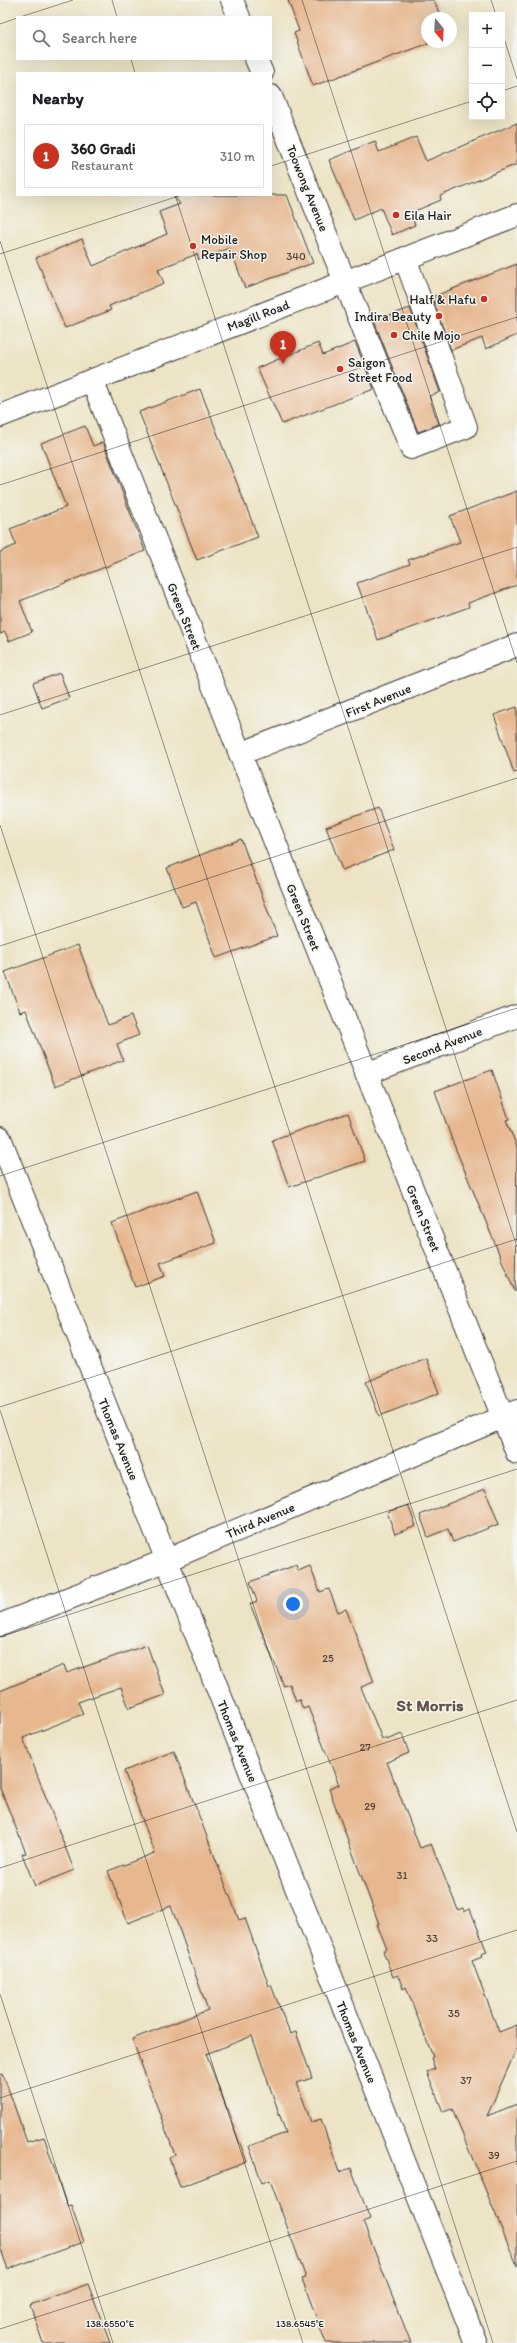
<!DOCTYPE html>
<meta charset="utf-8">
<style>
body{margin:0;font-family:Itim,sans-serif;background:#f2f2f2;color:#202124}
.controls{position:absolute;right:12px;top:12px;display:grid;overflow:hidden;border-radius:0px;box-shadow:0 4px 16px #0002}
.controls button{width:36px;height:36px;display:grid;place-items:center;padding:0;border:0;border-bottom:1px solid #e0e0e0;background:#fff;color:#202124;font:20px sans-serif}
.compass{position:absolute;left:421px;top:12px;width:36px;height:36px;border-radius:50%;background:#fff;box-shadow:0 4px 16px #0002;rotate:162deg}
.you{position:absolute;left:293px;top:1604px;width:14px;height:14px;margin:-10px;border:3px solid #fff;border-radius:50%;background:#1a73e8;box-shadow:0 0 0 6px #1a73e833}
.badge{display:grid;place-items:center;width:26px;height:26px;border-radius:50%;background:#c8321e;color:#fff;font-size:13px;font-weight:700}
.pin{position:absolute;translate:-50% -33px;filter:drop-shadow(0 1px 2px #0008)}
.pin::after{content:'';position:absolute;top:21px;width:14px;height:12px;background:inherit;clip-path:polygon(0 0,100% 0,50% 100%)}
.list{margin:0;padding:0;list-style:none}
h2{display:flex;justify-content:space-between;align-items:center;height:52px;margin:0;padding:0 16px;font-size:17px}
h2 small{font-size:13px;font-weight:400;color:#757577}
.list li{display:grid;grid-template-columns:26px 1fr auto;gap:12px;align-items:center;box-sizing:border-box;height:64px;margin:0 8px 8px;padding:0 8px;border:1px solid #e0e0e0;border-radius:0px}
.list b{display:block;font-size:15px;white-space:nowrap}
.list p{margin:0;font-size:13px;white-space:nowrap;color:#757577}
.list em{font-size:13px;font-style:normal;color:#757577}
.icon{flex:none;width:22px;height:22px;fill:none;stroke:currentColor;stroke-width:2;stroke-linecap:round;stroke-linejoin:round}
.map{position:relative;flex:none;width:517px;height:2343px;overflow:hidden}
.search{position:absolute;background:#fff;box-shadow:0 4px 16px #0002;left:16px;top:16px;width:256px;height:44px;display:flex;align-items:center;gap:10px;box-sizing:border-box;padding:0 14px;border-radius:0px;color:#757577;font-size:15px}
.panel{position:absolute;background:#fff;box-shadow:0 4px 16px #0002;left:16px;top:72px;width:256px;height:124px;border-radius:0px}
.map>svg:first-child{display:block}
.building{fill:#e7b890}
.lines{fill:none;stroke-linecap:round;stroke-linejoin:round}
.minor-casing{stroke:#3b3a36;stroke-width:24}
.major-casing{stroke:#3b3a36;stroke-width:24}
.minor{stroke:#fff;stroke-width:22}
.major{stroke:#fff;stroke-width:22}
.ticks{fill:none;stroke:#1c1c1c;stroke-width:1;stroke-opacity:0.45}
.poi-dot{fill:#c8321e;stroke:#f6f6f2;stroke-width:1.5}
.labels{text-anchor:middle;stroke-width:3;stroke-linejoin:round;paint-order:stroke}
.number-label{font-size:11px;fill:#4f4339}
.street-label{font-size:13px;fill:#1c1c1c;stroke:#f6f6f2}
.poi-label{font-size:13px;fill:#1c1c1c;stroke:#f6f6f2;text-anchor:start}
.district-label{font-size:17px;font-weight:bold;fill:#635345;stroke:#f6f6f2}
.ticks-label{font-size:10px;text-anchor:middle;fill:#1c1c1c;stroke:#f6f6f2;stroke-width:3;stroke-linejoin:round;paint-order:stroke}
</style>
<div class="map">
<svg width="517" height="2343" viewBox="0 0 517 2343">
<rect width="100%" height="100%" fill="#f6f6f2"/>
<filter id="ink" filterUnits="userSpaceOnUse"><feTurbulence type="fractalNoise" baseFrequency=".025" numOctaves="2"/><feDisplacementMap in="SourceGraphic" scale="8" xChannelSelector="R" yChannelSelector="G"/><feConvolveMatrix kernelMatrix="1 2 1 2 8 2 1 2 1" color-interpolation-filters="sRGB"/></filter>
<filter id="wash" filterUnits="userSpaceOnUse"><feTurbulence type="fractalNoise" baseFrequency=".012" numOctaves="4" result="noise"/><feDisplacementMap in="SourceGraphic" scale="16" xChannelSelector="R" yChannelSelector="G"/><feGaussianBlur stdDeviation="0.9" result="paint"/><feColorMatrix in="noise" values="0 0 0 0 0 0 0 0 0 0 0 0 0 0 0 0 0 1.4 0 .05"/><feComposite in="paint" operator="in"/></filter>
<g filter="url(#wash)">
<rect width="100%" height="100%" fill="#ede4c6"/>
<g id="blocks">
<g class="building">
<polygon points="288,0 434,0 441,18 427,18 427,42 431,42 313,86 294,33 299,31"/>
<polygon points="517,123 517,164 440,196 441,200 410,213 415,225 392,235 381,208 354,220 329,160 375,141 379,152 416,137 426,161"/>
<polygon points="173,195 287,195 313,263 245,288 230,248 199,260 197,254 158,269 164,283 109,306 111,310 65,328 36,258 82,239 93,266 167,234 159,212 180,204"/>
<polygon points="517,264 517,335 486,349 482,338 451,350 432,297"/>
<polygon points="410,308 440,392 429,396 439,424 418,432 374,321"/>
<polygon points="355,342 374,389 282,424 257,368 318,343 323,355"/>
<polygon points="200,389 258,537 197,560 139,412"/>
<polygon points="85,426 93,446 103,442 145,551 20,601 32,632 9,641 5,632 0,634 0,552 16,545 10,529 66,507 41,443"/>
<polygon points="517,491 517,585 468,603 469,607 378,640 357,583 410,564 408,560 460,542 450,516"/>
<polygon points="60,673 69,698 42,708 33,683"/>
<polygon points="517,707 517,772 514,773 494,715"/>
<polygon points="378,808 394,850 342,870 326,827"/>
<polygon points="241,839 277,936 216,958 196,902 182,907 167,868"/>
<polygon points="78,945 108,1025 131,1016 139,1035 117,1044 123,1060 55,1086 26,1010 20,1012 5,972"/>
<polygon points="492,1070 509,1119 506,1120 517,1147 515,1292 452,1140 435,1091"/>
<polygon points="348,1113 365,1161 289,1187 272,1140"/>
<polygon points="197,1191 216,1243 160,1263 165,1276 135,1287 112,1223"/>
<polygon points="426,1358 439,1393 379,1416 366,1382"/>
<polygon points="485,1489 499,1524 453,1542 448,1529 428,1537 420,1515"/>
<polygon points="408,1505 416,1526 395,1534 387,1512"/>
<polygon points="296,1565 298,1571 310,1566 320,1592 329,1589 338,1612 346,1609 374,1682 361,1687 382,1739 385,1738 386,1740 402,1734 409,1753 387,1762 420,1848 431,1844 458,1910 463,1908 464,1912 470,1909 487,1952 481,1954 482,1957 472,1961 499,2032 517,2025 517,2048 487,2116 517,2104 517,2266 452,2109 443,2112 427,2072 435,2069 431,2058 433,2057 406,1987 403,1989 398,1975 393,1977 383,1951 387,1949 377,1924 379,1924 329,1789 339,1785 308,1707 303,1709 299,1699 296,1701 290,1684 284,1686 250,1604 257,1601 250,1582"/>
<polygon points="147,1645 165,1695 129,1708 121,1687 78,1702 83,1714 23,1738 74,1870 35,1886 22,1854 26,1853 0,1788 0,1691 64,1665 67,1673"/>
<polygon points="174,1751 239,1920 245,1918 269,1986 271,1985 290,2034 296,2032 312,2078 297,2083 311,2122 321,2119 339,2172 351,2168 370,2219 363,2222 411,2343 326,2343 302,2279 306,2278 270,2180 262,2183 249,2146 286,2133 252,2036 206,2054 247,2162 180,2187 169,2158 175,2155 132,2039 208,2010 171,1906 128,1923 108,1871 155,1853 124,1771"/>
<polygon points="3,2074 27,2142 44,2137 67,2206 71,2205 84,2242 8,2269 0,2247 0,2075"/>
<polygon points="88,2284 110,2343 43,2343 30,2305"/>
</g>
</g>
</g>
<g filter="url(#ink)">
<use href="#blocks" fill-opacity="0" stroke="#3b3a36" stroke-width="1"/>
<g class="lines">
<defs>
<g id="minor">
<polyline points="232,0 239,17"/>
<polyline points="256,59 262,73"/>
<polyline points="271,96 411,448 466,427 405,258"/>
<polyline points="92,380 517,1453"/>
<polyline points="240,754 517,645"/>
<polyline points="366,1074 517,1016"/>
<polyline points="0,1138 476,2343"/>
<polyline points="0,1625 167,1560 517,1411"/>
</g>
<polyline id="major" points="0,416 517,215"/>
</defs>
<use href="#minor" class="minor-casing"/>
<use href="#major" class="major-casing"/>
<use href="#minor" class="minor"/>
<use href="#major" class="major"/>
</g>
</g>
<path class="ticks" d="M112 0 117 17M302 0 517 663M491 0 496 15M20 17 73 0M0 24 17 18M502 32 517 79M131 59 135 73M502 91 517 86M271 166 472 101M175 195 517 1247M0 241 517 1832M0 254 182 195M0 485 517 317M0 715 517 547M0 825 493 2343M0 946 517 778M0 1176 517 1008M0 1407 517 1239M0 1410 303 2343M0 1637 517 1469M0 1868 517 1700M0 1994 113 2343M0 2098 517 1930M0 2329 517 2161"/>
<g class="poi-dot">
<circle cx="396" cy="215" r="4"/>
<circle cx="193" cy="246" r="4"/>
<circle cx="484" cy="299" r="4"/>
<circle cx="439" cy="316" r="4"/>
<circle cx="394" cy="335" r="4"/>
<circle cx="340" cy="369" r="4"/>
</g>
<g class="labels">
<g class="number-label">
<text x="296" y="260">340</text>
<text x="328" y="1662">25</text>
<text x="365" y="1751">27</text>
<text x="370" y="1810">29</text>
<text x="402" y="1879">31</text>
<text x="432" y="1942">33</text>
<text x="454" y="2017">35</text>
<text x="466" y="2084">37</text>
<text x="494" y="2159">39</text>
</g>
<g class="street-label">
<text transform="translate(308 188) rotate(68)" y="5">Toowong Avenue</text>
<text transform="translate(258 315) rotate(-21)" y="5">Magill Road</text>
<text transform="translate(185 616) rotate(68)" y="5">Green Street</text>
<text transform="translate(378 700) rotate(-22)" y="5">First Avenue</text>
<text transform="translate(304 917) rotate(68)" y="5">Green Street</text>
<text transform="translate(442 1045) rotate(-21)" y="5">Second Avenue</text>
<text transform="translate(424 1218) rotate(68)" y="5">Green Street</text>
<text transform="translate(119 1439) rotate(68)" y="5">Thomas Avenue</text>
<text transform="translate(260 1520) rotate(-23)" y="5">Third Avenue</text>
<text transform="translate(238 1741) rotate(68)" y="5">Thomas Avenue</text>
<text transform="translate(357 2042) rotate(68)" y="5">Thomas Avenue</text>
</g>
<g class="poi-label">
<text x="404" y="220">Eila Hair</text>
<text x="201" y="244">Mobile<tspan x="201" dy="15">Repair Shop</tspan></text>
<text x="476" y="304" text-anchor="end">Half &amp; Hafu</text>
<text x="431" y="321" text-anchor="end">Indira Beauty</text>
<text x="402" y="340">Chile Mojo</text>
<text x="348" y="367">Saigon<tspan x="348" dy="15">Street Food</tspan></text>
</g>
<g class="district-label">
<text x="430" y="1711">St Morris</text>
</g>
</g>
<g class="ticks-label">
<text x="110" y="2327">138.6550°E</text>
<text x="300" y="2327">138.6545°E</text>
</g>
</svg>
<div class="controls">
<button>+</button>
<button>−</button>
<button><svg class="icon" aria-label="locate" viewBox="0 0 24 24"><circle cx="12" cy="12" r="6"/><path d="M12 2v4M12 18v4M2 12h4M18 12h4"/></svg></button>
</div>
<svg class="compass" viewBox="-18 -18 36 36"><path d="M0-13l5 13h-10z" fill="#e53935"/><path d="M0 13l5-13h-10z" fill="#757577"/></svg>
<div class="you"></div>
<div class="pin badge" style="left:283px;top:364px">1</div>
<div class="search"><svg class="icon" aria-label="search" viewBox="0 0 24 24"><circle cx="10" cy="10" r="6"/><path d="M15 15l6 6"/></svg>Search here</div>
<section class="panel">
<h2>Nearby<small></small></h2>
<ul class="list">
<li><span class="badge">1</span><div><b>360 Gradi</b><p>Restaurant</p></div><em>310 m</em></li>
</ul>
</section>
</div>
